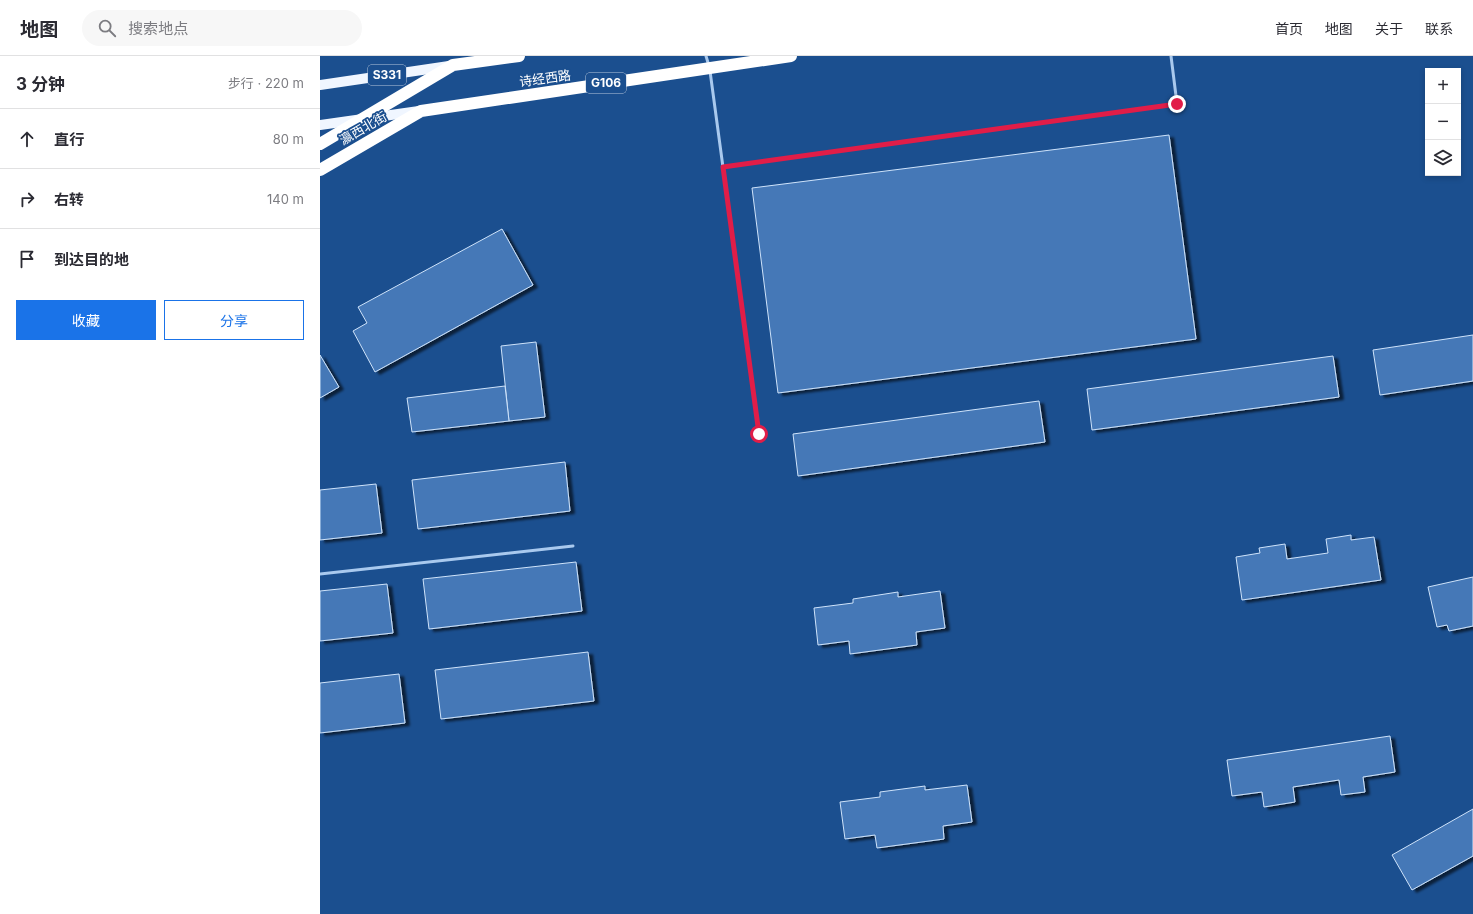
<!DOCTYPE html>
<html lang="zh">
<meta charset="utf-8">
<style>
body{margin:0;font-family:Inter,"Noto Sans SC",sans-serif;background:#f7f7f7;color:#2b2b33}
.controls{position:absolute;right:12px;top:12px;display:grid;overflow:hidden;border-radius:0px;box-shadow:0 2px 6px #0003}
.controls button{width:36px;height:36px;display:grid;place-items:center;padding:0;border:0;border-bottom:1px solid #e1e1e2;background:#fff;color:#2b2b33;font:20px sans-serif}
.stop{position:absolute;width:12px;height:12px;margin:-9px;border:3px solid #e11d48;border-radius:50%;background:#fff}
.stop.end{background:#e11d48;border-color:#fff;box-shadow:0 1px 4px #0008}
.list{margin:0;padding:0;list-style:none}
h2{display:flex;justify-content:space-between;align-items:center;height:52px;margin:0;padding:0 16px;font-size:17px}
h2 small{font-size:13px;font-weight:400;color:#7c7c81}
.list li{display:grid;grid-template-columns:26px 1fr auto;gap:12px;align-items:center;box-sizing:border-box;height:60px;padding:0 16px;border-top:1px solid #e1e1e2}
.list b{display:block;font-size:15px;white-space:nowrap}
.list em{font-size:13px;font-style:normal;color:#7c7c81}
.actions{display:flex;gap:8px;padding:12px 16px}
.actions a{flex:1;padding:9px 0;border:1px solid #1a73e8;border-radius:0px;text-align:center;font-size:14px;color:#1a73e8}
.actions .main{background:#1a73e8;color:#fff}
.icon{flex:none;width:22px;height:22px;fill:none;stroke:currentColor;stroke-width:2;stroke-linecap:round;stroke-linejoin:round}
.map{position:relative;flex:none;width:1153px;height:858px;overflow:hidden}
header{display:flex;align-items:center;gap:24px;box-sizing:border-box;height:56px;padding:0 20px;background:#fff;border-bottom:1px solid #e1e1e2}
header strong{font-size:19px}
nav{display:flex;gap:22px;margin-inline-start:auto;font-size:14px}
.search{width:280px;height:36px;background:#f7f7f7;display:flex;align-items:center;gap:10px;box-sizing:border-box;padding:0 14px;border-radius:22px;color:#7c7c81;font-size:15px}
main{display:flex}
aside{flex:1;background:#fff}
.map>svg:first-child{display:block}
.building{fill:#4478b7;stroke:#cfe3fa;filter:url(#shadow)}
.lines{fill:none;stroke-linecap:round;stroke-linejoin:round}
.lane{stroke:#a9c9ee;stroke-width:3}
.primary{stroke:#f0f6ff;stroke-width:10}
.highway{stroke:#fff;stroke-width:12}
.route{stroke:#e11d48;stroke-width:5}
.labels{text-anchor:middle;stroke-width:3.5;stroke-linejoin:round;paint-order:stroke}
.shield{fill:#1b4f8f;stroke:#bbcadd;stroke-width:1}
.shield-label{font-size:12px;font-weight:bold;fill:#fff}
.street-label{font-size:13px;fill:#fff;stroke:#1b4f8f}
</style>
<header>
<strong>地图</strong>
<div class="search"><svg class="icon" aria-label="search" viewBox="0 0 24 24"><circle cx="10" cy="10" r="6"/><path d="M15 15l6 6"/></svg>搜索地点</div>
<nav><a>首页</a><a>地图</a><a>关于</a><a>联系</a></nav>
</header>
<main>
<aside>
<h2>3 分钟<small>步行 · 220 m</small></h2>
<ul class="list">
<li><svg class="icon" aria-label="ahead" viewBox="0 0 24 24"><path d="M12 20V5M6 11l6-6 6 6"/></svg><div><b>直行</b></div><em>80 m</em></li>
<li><svg class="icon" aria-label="right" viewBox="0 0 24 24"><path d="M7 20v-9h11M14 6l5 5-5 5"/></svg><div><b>右转</b></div><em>140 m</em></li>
<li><svg class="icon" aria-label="arrive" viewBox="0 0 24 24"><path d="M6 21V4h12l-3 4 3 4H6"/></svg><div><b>到达目的地</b></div></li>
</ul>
<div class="actions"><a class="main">收藏</a><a>分享</a></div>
</aside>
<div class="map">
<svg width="1153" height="858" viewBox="0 0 1153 858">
<defs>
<filter id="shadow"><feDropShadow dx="4.5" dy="2.5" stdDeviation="1" flood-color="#0009"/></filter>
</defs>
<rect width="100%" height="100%" fill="#1b4f8f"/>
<g class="building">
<polygon points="849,79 876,283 458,337 432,132"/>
<polygon points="182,173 213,229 55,316 33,275 47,267 38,251"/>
<polygon points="1153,279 1153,325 1060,339 1053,294"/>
<polygon points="216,286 225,361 189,365 181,290"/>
<polygon points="0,299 19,331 0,342"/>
<polygon points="1013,300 1019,341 772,374 767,333"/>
<polygon points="185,330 189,365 92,376 87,342"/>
<polygon points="719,345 725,386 478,420 473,378"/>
<polygon points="245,406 250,455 98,473 92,424"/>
<polygon points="56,428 62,477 0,484 0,434"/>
<polygon points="1031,479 1031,484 1054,481 1061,524 922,544 916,501 940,497 939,492 965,488 967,503 1008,497 1006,483"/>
<polygon points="256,506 262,555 109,573 103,523"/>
<polygon points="1153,521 1153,570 1129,575 1127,569 1117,571 1108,531"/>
<polygon points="67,528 73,577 0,585 0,535"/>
<polygon points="620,535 625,572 596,576 597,589 530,598 529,585 498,589 494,552 533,547 533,543 578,536 578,541"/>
<polygon points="268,596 274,645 121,663 115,614"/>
<polygon points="79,618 85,667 0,677 0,627"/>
<polygon points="1070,680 1075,716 1043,721 1045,736 1021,739 1019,724 973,731 975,746 944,751 942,736 912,740 907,704"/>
<polygon points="647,729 652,766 623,770 624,783 557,792 555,779 525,783 520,746 560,741 560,736 605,730 605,734"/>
<polygon points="1153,753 1153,800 1092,834 1072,799"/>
</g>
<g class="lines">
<g class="lane">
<polyline points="386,0 389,10"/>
<polyline points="390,15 439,378"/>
<polyline points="403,111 857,48 851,0"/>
<polyline points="0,518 253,490"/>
</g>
<g class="primary">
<polyline points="0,29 129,10"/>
<polyline points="0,69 99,55"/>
</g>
<g class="highway">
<polyline points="0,88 133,9 199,0"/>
<polyline points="0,114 101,55 471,0"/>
</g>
</g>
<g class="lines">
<polyline class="route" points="439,378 403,111 857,48"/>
</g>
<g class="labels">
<g class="shield">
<rect x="48" y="9" width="38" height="20" rx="3"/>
<rect x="266" y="17" width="40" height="20" rx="3"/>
</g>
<g class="shield-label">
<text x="67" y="23">S331</text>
<text x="286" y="31">G106</text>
</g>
<g class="street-label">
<text transform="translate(225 22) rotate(-8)" y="5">诗经西路</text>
<text transform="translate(43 72) rotate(-30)" y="5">瀛西北街</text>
</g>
</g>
</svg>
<div class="controls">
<button>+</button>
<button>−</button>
<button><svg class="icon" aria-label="layers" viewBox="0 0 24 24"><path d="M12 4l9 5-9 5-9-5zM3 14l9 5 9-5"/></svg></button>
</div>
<div class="stop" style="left:439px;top:378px"></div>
<div class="stop end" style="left:857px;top:48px"></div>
</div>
</main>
